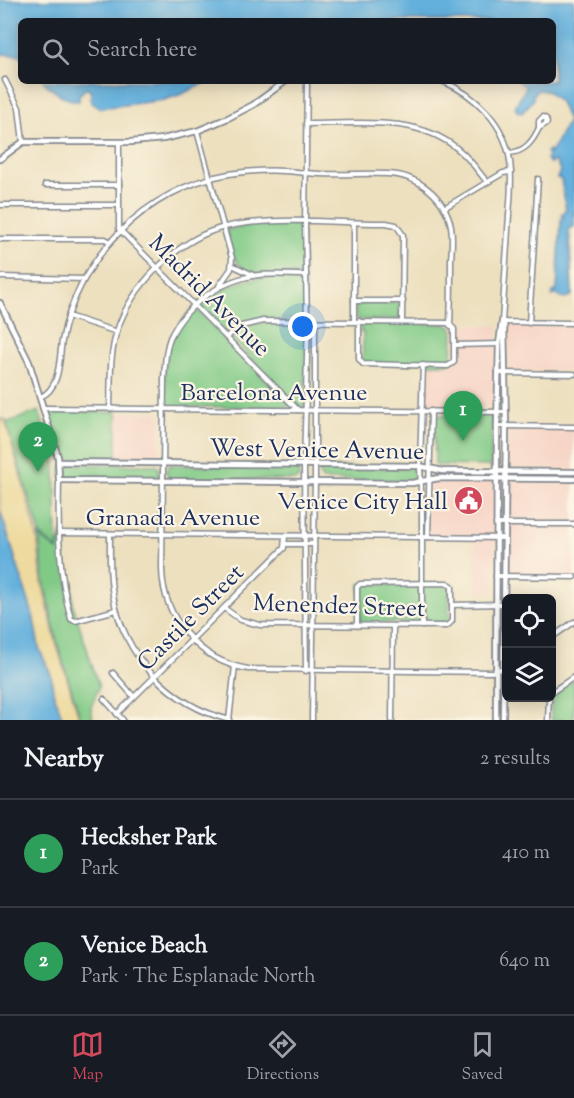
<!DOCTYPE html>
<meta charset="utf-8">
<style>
body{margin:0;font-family:"Sorts Mill Goudy",serif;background:#20242c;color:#f1f3f6}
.controls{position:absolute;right:18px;bottom:18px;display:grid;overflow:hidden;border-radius:9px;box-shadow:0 3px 15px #0003}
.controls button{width:54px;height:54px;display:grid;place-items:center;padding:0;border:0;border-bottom:2px solid #363941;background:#171b24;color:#f1f3f6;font:30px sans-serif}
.you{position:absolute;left:303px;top:327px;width:21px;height:21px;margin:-15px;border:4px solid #fff;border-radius:50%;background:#1a73e8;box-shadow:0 0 0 9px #1a73e833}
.badge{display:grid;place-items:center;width:39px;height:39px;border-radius:50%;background:#d1495b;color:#fff;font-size:20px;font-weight:700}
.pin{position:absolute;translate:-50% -50px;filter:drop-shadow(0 2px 3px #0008)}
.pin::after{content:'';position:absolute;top:32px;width:21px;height:18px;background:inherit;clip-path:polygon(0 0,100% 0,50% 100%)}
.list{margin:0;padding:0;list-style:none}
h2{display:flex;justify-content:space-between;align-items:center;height:78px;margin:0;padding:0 24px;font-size:26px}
h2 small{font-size:20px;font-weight:400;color:#9ea1a6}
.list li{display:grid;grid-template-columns:39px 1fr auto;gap:18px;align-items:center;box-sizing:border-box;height:108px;padding:0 24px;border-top:2px solid #363941}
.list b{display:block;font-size:22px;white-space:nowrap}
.list p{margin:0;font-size:20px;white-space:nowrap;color:#9ea1a6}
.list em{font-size:20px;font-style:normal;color:#9ea1a6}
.icon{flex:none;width:33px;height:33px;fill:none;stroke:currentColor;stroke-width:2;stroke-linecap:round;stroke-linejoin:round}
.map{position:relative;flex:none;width:574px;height:720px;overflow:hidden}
.search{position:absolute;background:#171b24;box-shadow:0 3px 15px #0003;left:18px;right:18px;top:18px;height:66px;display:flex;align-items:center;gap:15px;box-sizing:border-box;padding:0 21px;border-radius:9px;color:#9ea1a6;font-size:22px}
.sheet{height:294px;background:#171b24}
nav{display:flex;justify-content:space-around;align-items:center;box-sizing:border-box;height:84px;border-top:2px solid #363941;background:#171b24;font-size:16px;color:#9ea1a6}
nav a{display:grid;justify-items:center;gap:3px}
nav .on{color:#d1495b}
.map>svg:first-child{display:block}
.built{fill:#f6d2c3}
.green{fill:#80ca86;stroke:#4e7c72;stroke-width:1.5}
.sand{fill:#eeda9e;stroke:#84847e;stroke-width:1.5}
.water{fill:#64b0dd;stroke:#40709e;stroke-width:1.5}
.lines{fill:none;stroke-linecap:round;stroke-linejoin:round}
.minor-casing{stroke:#84888e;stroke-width:7}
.tertiary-casing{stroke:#84888e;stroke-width:8}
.minor{stroke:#fff;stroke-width:4}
.tertiary{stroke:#fff;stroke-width:4.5}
.labels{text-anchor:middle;stroke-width:4.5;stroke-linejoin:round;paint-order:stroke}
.street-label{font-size:24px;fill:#1b2f5e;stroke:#fcf5e5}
.poi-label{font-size:24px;fill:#1b2f5e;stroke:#fcf5e5;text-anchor:end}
</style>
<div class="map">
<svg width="574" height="720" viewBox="0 0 574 720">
<rect width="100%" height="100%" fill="#fcf5e5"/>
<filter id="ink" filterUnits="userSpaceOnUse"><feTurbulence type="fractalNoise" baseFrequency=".0167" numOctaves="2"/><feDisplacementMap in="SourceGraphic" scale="12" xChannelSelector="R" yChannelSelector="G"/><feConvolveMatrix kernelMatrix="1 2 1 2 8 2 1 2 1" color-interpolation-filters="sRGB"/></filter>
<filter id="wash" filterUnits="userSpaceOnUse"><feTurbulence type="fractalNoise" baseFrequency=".008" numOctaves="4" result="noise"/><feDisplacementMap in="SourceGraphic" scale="24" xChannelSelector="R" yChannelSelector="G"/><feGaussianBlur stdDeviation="1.35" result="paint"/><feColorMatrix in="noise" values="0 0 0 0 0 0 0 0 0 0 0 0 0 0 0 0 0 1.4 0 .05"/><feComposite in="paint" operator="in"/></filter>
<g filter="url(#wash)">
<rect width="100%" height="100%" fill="#ede0bf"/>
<g class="built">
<polygon points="498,325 494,407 426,407 427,365 448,365 456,362 454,326"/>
<polygon points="509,326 574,326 574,371 508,371"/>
<polygon points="48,412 160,413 160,457 61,456"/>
<polygon points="507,425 574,425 574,470 507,469"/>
<polygon points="440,480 495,480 495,592 477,592 474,552 476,536 428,535 428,482"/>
<polygon points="507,480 574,481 574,577 505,576"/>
</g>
<g class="green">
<path d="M254 224H297L302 226 304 272 302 274C259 274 233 283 227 230Z"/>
<path d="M299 276 305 280V316L303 319 258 320 245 323 225 333 198 305 199 302C237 278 255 277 299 276Z"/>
<polygon points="355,303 399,303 400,304 400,317 395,320 359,320 356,317"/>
<path d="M192 309H196L289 404 290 407H171L166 405C163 386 164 355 172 337 177 327 184 318 192 309Z"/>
<path d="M302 322 306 326V330L305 406 300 408 230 337C245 317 280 323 302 322Z"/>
<polygon points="365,323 446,324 453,329 452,360 448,364 428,364 426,362 415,362 413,364 366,363 361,359 363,356 363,332 360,332 361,326"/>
<polygon points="39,411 55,462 57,549 41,536 6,423"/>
<polygon points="50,411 117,412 117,459 61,459 47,415"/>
<polygon points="434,415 492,416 491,466 435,465"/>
<polygon points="63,464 156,465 159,468 159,477 155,479 64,478 61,476 61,467"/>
<polygon points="169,465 298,467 299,477 296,480 170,479 167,476 166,471"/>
<polygon points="320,467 415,468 417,470 417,479 414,481 323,480 320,477"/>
<polygon points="63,530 61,537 66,572 72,582 73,605 99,687 91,707 93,720 81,720 57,642 44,581 39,534 40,537 57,550"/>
<polygon points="360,584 449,585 449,623 360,622"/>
<polygon points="574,680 574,720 551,720 552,695"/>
</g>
<polygon class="sand" points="0,419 5,419 37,534 42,581 56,642 80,720 63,720 53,691 51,675 39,648 33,615 0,510"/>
<g class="water">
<path d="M0 0H574V227L569 228 572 295 565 299 560 297 557 294 552 296 553 292 557 290 561 220 564 218 561 215 566 210 561 179 557 178C561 170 561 170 555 161L550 163 546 159 549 155 546 153 548 150 551 152 568 121 560 102 547 91 537 90 533 96V100L522 113 518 112 515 107 526 87 518 81H553V21H325L313 18V21C304 21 298 15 289 21H21V58L18 55 0 54Z"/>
<path d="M43 81H209L182 94 164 100 100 108 91 103V92L88 89H85L79 95V101C65 101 53 91 43 81Z"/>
<polygon points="0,510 33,615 39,648 51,675 53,691 63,720 0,720"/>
</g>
</g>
<g filter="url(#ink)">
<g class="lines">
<defs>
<g id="minor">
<polyline points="5,80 19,108 23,142"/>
<polyline points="307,81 305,222 307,321"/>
<path d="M442 81C476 95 505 124 510 161 513 184 509 208 508 230 506 261 504 292 502 322L574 323"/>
<polygon points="543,117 546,119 547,123 539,128 539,121"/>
<path d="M306 124C357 124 417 114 459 150 470 159 478 171 487 182"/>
<polyline points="197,131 232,258 231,269 219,286"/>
<polyline points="119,142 119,229 298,410"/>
<path d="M509 153C525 152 533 141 539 128"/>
<polyline points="45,185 119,185"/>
<polyline points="0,205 118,205"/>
<polyline points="444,208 503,173 511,172"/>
<polyline points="0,239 105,239 109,241"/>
<polyline points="232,265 253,275"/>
<path d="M306 275C290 275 274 274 259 275 222 279 186 304 170 338 165 350 165 366 164 379L162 569C163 618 199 661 248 669L492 672 506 667"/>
<polyline points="0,277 84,279"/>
<polyline points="354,301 403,301"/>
<polyline points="68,316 117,332"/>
<polyline points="354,321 354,223"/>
<polyline points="529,323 538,179"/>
<polyline points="226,337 242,326 263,321 448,323 454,329 454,362 448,366 363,364 359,359 359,321"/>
<polyline points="455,345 499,344"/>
<polyline points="498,373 574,374"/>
<path d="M40 397C61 389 59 358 62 341 77 258 146 188 229 174 254 170 281 169 306 173 332 176 362 173 388 174 418 175 445 197 451 226 453 237 452 248 451 259 451 280 451 302 450 324"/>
<polyline points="43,408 505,412"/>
<path d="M110 409C111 383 109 356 117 331 131 286 179 238 225 227 272 216 337 223 386 223L396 225 403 235 402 322"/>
<polyline points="497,426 574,427"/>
<path d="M59 480C58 528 58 573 71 619L75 621 116 610"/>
<polyline points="496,524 574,524"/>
<polyline points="59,533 503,538"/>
<path d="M110 535C110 555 109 575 113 595 124 656 169 705 230 720"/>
<polyline points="428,537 431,411"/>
<polyline points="285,544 313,544"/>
<polyline points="496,576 574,577"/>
<polyline points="452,605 503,604"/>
<polyline points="224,608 241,620 260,625 447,626 452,621 452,586 447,583 360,584 357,587 357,626"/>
<polyline points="422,626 422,514 420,466 423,365"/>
<polyline points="552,637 574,622"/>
<polyline points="306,671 304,465 308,321"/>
<polyline points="113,673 134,697"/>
<polyline points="552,692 574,677"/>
<polyline points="104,699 123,720"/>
<polyline points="117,714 284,548 285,536"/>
<polyline points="229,720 235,666"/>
<polyline points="312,720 315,475 315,321"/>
<polyline points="392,720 393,626"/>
<polyline points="548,720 549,698"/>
</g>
<g id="tertiary">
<polyline points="0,159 23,142 131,142 163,139 197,131 228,118 253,105 286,81"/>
<polyline points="0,303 29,362 58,457 59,480 412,483 439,478 574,479"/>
<polyline points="59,462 419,466 443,471 574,472"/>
<polyline points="496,720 497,426 499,344 502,322"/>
<polyline points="503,720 506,426 504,322"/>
</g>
</defs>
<use href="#minor" class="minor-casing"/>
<use href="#tertiary" class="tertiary-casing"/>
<use href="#minor" class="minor"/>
<use href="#tertiary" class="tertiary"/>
</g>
</g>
<defs>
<symbol id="civic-disc" viewBox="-11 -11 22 22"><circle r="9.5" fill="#d1495b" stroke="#fcf5e5"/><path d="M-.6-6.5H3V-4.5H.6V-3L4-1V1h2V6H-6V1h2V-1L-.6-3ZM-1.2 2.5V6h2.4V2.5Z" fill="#fff"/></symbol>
</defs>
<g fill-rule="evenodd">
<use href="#civic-disc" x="452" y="484" width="33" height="33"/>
</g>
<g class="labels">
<g class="street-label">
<text transform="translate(210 295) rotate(45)" y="8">Madrid Avenue</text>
<text x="274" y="400">Barcelona Avenue</text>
<text transform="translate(317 449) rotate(1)" y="8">West Venice Avenue</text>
<text x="173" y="525">Granada Avenue</text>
<text transform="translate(339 605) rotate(2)" y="8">Menendez Street</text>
<text transform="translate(190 617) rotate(-45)" y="8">Castile Street</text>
</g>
<g class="poi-label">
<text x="448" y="509">Venice City Hall</text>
</g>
</g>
</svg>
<div class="controls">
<button><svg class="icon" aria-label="locate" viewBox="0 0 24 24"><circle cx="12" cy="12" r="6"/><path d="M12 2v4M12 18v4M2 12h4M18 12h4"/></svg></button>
<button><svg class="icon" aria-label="layers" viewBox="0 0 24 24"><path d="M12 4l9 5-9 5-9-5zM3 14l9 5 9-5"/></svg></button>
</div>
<div class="you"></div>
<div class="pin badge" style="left:463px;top:441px;background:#2e9e5b">1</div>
<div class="pin badge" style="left:38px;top:472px;background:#2e9e5b">2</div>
<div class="search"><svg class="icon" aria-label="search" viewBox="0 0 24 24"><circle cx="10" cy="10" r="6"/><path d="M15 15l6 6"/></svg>Search here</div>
</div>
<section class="sheet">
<h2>Nearby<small>2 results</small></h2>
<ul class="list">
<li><span class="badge" style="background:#2e9e5b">1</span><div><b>Hecksher Park</b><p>Park</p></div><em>410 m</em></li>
<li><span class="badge" style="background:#2e9e5b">2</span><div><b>Venice Beach</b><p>Park · The Esplanade North</p></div><em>640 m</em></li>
</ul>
</section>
<nav>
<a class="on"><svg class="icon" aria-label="map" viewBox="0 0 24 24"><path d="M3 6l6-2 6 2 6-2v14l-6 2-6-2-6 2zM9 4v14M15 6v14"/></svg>Map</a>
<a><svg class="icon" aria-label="directions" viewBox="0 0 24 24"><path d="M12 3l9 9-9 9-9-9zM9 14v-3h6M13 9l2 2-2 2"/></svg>Directions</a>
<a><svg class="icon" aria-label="saved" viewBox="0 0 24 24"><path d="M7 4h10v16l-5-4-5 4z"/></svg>Saved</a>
</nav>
